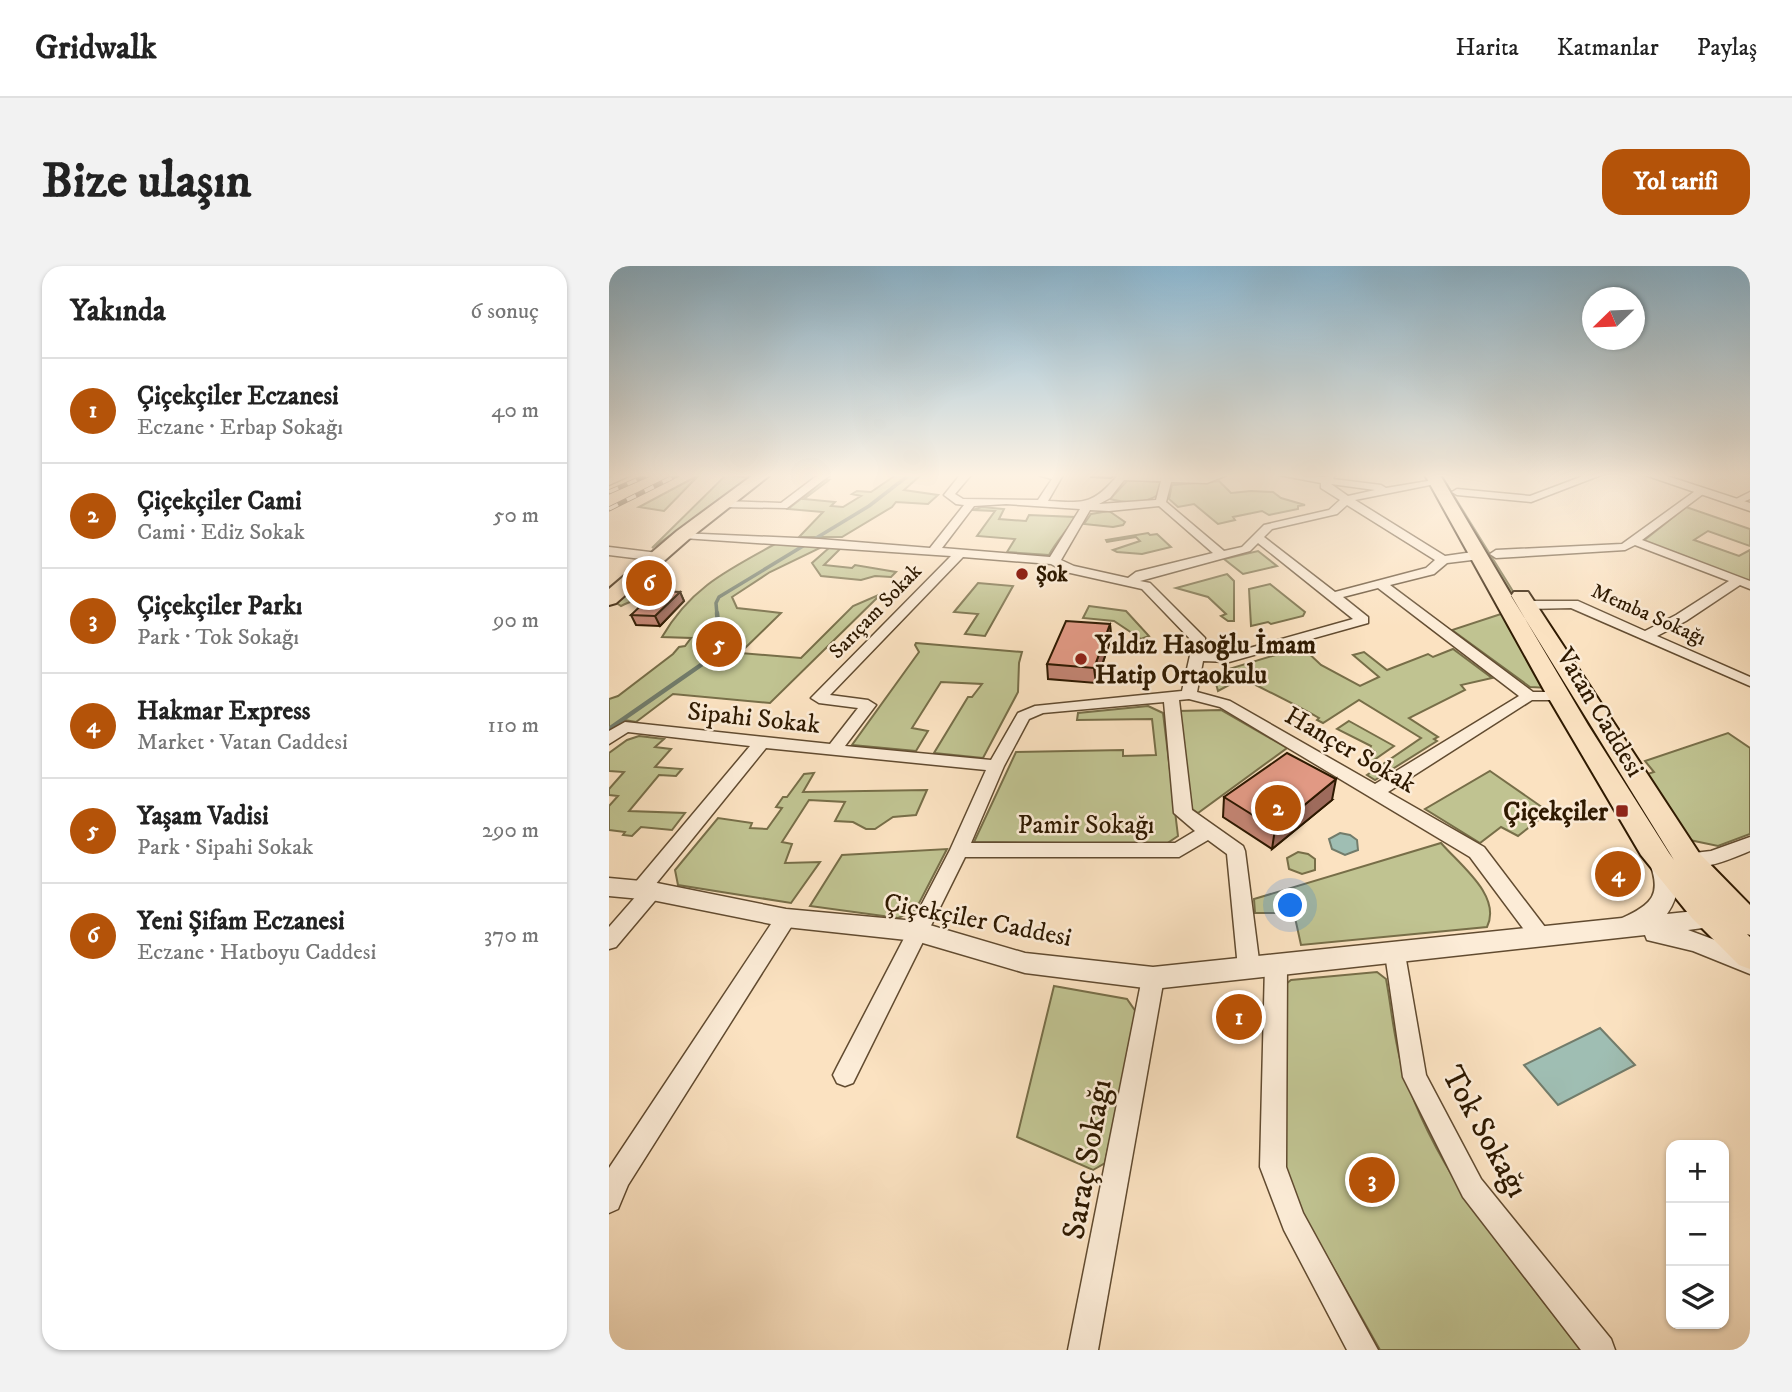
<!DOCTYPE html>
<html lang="tr">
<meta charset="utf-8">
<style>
body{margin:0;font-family:"IM FELL DW Pica",serif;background:#f2f2f2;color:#222}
.controls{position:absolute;right:21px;bottom:21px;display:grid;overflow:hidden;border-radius:14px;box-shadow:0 2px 5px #0004}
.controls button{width:63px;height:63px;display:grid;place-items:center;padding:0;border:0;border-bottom:2px solid #e0e0e0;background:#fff;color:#222;font:35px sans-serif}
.compass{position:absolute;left:973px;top:21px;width:63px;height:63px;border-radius:50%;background:#fff;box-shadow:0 2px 5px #0004;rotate:247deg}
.you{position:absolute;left:682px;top:640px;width:24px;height:24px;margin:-18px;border:5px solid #fff;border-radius:50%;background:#1a73e8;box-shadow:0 0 0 10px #1a73e833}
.badge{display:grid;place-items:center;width:46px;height:46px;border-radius:50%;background:#b45309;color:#fff;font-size:23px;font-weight:700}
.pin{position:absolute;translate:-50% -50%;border:4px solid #fff;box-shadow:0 2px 7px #0006}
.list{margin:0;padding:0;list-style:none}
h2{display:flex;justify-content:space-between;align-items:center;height:91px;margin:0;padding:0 28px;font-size:30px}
h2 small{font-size:23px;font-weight:400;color:#767676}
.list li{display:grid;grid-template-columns:46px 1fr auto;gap:21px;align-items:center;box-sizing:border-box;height:105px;padding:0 28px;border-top:2px solid #e0e0e0}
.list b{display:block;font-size:26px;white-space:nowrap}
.list p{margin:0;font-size:23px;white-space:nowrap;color:#767676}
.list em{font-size:23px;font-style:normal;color:#767676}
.icon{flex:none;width:38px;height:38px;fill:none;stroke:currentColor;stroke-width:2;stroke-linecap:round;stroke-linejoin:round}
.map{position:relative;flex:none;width:1141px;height:1084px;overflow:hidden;border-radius:21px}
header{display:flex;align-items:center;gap:42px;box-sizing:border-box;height:98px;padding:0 35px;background:#fff;border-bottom:2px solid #e0e0e0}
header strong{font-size:33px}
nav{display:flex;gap:38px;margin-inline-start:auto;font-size:24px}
.intro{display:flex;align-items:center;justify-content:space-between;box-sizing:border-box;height:168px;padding:0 42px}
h1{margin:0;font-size:49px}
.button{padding:18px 32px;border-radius:21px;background:#b45309;color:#fff;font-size:24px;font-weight:700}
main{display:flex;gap:42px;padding:0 42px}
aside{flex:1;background:#fff;border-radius:21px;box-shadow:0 2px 5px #0004}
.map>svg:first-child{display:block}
.green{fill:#c0c391;stroke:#776e48;stroke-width:2}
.water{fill:#9fbeb3;stroke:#727c6b;stroke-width:2}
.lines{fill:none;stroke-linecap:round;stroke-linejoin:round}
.stream-far1{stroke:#727c6b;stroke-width:3.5}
.stream{stroke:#727c6b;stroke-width:4.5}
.minor-casing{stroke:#614b30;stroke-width:3}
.tertiary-casing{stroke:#614b30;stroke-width:3}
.primary-casing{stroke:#2e1900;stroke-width:4}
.minor{fill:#fcecd7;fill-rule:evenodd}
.tertiary{fill:#fcecd7;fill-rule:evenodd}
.primary{fill:#fbe2c1;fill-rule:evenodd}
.rail-casing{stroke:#2e1900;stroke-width:5}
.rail{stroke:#fcecd7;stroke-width:3.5;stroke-dasharray:10;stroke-linecap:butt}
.wall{fill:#c28472;stroke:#2e1900;stroke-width:2}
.shaded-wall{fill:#9e6b5c;stroke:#2e1900;stroke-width:2}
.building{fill:#e19984;stroke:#2e1900;stroke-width:2}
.poi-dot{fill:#8f2418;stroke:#fcecd7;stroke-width:2.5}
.labels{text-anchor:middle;stroke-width:5;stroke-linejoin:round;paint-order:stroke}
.far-poi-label{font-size:21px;font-weight:bold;fill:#2e1900;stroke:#fcecd7;text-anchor:start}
.far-street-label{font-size:21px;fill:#2e1900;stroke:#fcecd7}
.poi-label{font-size:26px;font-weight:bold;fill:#2e1900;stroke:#fcecd7;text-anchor:start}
.street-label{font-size:26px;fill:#2e1900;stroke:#fcecd7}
.near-street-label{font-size:32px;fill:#2e1900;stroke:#fcecd7}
</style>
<header>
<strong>Gridwalk</strong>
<nav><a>Harita</a><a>Katmanlar</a><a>Paylaş</a></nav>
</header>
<div class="intro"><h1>Bize ulaşın</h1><a class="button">Yol tarifi</a></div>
<main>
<aside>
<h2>Yakında<small>6 sonuç</small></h2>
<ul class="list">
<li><span class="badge">1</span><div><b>Çiçekçiler Eczanesi</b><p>Eczane · Erbap Sokağı</p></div><em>40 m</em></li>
<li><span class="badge">2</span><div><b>Çiçekçiler Cami</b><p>Cami · Ediz Sokak</p></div><em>50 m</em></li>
<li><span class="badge">3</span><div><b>Çiçekçiler Parkı</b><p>Park · Tok Sokağı</p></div><em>90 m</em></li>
<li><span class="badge">4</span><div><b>Hakmar Express</b><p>Market · Vatan Caddesi</p></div><em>110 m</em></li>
<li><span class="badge">5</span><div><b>Yaşam Vadisi</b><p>Park · Sipahi Sokak</p></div><em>290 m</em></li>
<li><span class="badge">6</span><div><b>Yeni Şifam Eczanesi</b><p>Eczane · Hatboyu Caddesi</p></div><em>370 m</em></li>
</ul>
</aside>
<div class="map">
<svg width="1141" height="1084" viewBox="0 0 1141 1084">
<rect width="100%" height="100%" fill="#fbe2c1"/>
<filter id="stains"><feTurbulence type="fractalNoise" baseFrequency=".00286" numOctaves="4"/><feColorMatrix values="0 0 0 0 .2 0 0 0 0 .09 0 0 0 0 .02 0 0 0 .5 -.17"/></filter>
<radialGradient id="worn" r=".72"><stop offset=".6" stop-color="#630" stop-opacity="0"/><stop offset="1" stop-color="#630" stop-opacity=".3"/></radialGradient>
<g class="green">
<polygon points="90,209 55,245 30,241"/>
<polygon points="117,209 144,212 43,282"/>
<polygon points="287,209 312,209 295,224 329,229 319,238 287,236 283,241 233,271 190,271 214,246 179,243 216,214 220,214 195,233 226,236 222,240 234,241 252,230 243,228 248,225 262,226"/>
<polygon points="829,209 832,209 1054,568 1047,567"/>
<path d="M519 214 553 216 549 229C535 238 516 237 501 233Z"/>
<polygon points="610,215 622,227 642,225 664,226 672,232 696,239 689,240 689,243 660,249 653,245 624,251 626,254 609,258 585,238 569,241 560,233 563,219"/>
<path d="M373 241 395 243 390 253 417 255 420 249 466 251C458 265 448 274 440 289L398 286 406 273 368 270 386 245 363 244Z"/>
<polygon points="1077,241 1141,263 1141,280 1099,265 1085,274 1130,290 1141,284 1141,316 1033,276"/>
<polygon points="500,245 516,256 514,259 504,261 475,258 482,248"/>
<polygon points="539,267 541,269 548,268 562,281 533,288 508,286 504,284 531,275 527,271 498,276 497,274"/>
<path d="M168 277 213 281 161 306 123 331 128 342 172 347 131 387 192 392 244 340 272 328 161 437 64 428 27 456 16 454 0 466V433L9 430 64 388 70 381 76 380 82 372 53 371C82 321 119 304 168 277Z"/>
<polygon points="221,281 232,282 215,299 243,302 246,299 287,306 282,311 266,310 252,314 212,310 203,297"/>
<polygon points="649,285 668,300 634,308 615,293"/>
<polygon points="618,308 625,315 625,355 619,355 612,350 617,348 599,331 567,322"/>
<polygon points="369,317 404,320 376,370 356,368 369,348 345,346"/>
<path d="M26 318 57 320C43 331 28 332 12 340L6 336Z"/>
<polygon points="661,318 696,346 694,350 662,358 659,356 642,360 640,323"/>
<polygon points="480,340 517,345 540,370 532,373 505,355 474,352"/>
<polygon points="895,347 940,422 921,421 843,364"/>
<polygon points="307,377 413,386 410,397 409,426 374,492 325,487 359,431 363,431 373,418 332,416 303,462 319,465 307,485 243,479 310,386 306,379"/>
<path d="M693 381 712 399 751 420 770 411 744 389 755 386 778 404 819 388 824 391 844 383 883 412 852 419 856 424 800 452 829 471 825 473 828 475 766 514 758 509 812 472 750 434 714 457 708 454 710 452C682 436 660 426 633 412L609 425 606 414 613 405Z"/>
<polygon points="539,440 554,447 569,570 557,578 365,576 407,486 514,484 514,490 547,489 543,453 468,454 469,447"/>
<polygon points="612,444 678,482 589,547 580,541 569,445"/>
<polygon points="740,455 785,480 755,501 750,497 766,486 761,482 762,480 728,463"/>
<polygon points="1119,467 1141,482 1141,568 1109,580 1076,573 1032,510 1045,506 1036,495"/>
<polygon points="30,470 55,473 46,481 62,483 46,501 73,503 67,510 50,509 20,545 76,547 63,564 32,561 23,570 14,569 16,566 0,564 0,540 9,530 0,529 0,523 15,506 0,505 0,487 18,474"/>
<polygon points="881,505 940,546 909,570 892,561 871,577 816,543"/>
<polygon points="205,507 194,526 318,524 307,549 284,551 266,563 257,563 244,556 226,555 236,536 200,534 173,576 183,578 176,597 211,596 182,637 69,619 66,604 109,552 143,557 141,562 158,563 173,542 167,541 174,531 178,531 195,508"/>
<path d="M832 577C851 599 893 630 878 661L692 679 685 647H646L645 633Z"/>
<polygon points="338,583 306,645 289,652 201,640 233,589"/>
<polygon points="689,586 699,588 706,593 706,604 693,608 680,603 678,592"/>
<path d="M768 706 777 713C783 744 785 778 795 807 829 913 906 997 972 1084H771L696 952 670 891 673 721 682 714Z"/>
<polygon points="445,720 518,733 527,746 496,897 484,904 408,871"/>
</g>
<g class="water">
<polygon points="731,567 741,569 748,574 749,584 736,589 723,583 720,573"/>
<polygon points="991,762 1026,799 949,839 915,799"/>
</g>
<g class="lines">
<polyline class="stream-far1" points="108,349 107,337 110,331 260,240 300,209"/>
<polyline class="stream" points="0,463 102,392 111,378 108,347"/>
<defs>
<g id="minor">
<polygon points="8,209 22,209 0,219 0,212"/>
<polygon points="209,209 221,209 178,242 116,241 111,238 116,235 172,237"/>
<path d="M351 209H362L346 228 354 233 429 234 443 213 429 209H454L439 235C475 237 484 239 509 209H618L598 217 562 216 557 236 615 285 633 281 655 259 720 244 731 234 712 222V217L670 209 715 211 726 209 724 213 772 219 777 222 831 213V217L746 234 836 290 871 285 877 289 871 293 838 297 825 308 781 319 924 426H948L955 430 948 434H923L779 526 875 581 939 665 942 671 939 677 932 679 925 677 861 591 611 441 580 433 570 434 583 544 634 580 636 585 651 702 647 708 640 711 633 708 629 702 618 588 599 574 570 591H356L244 817 236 820 228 817 224 809 228 801 341 584 377 504 157 482 46 619 53 625 50 630 7 681 0 683V661L28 629 22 623 25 618 141 480 19 466 0 478V465L16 456 221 478 249 442 210 437 202 432 342 290 74 272 70 271V267L210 273 321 282 355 239 347 238 335 229ZM515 214 552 215 547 234 490 238 501 232ZM722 218 766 224 739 230ZM397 238 471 243 441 291 333 282 365 240ZM738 239 826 294 817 302 726 326 655 271 663 263 728 248ZM550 240 604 287 527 306 519 312 465 300 452 294 481 244 500 245ZM649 277 744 353 619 388 596 387V372L541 317 531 315 641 285ZM354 291 442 298 457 306 533 323 584 376 573 425 426 440 409 447 382 494 236 480 267 439 259 434 221 429ZM769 322 910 430 766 518 621 435 588 426 594 395 620 396 759 357V351L734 331ZM555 436 565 547 586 565 566 577H362L395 500 420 453 434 447Z"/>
<polygon points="977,209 992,209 922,236 848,229 843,226 848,223 921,230"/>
<polygon points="1089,223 1098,225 1033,274 1141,315 1141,323 1131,319 1077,355 1048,370 1141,411 1141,420 962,342 918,343 912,339 918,335 969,335 1036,365 1067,349 1120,315 1026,279 1016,284 887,292 881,288 887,284 1013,278"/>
<polygon points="1141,226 1141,233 1126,239 1121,236"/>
<polygon points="0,281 49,287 55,291 49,295 0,289"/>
<path d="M1141 571V585C1119 594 1093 606 1068 599L1066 594 1068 589 1102 585Z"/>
<polygon points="177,644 184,646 187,652 184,658 19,919 9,943 0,947 0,902 170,646"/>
<polygon points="786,680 793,682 796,688 817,809 872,913 1002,1073 1006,1084 972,1084 854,931 794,811 776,688 779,682"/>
<polygon points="667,690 674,693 678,699 677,901 694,947 769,1084 738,1084 675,964 651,901 656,699 660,693"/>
<polygon points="544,703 552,706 555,712 489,1084 459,1084 533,712 536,706"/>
</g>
<g id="tertiary">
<polygon points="1036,209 1055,209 1141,237 1141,245"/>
<path d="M1051 587 1059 589C1071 611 1072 627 1058 648L1115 642 1123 644 1127 651 1123 658 1079 664 1141 687V708L1084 685 1038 674 1036 669 544 723 416 707 307 675 177 661 43 634 0 630V612L43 616 177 643 307 655 416 687 544 701 1013 652C1044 638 1053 628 1040 595L1043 589Z"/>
</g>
<g id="primary">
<polygon points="144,209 161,209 80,273 7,337 0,339 0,323 68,265"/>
<polygon points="816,209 831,209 979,459 1060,587 1065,594 902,330 905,326 919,326 1090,587 1141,639 1141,669 1138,668 1141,671 1141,703 1130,699 1083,652 1032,589 935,424"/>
</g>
</defs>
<use href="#minor" class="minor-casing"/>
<use href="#tertiary" class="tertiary-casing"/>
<use href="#primary" class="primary-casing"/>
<use href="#minor" class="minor"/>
<use href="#tertiary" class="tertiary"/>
<use href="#primary" class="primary"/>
<defs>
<g id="rail">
<polyline points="0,226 39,209"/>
<polyline points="0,243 68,209"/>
</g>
</defs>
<use href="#rail" class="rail-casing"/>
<use href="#rail" class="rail"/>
</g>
<g class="wall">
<polygon points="482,209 506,209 502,212 482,211"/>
<polygon points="71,326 75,335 51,360 27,359 22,349"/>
<polygon points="501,358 502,372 487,417 439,413 438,398"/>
<polygon points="615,531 723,534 663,583 614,551"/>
</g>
<g class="shaded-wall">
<polygon points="71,326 75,335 51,360 46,350"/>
<polygon points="501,358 502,372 487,417 485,402"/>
<polygon points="727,513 723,534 663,583 666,563"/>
</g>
<g class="building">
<polygon points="47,325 71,326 46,350 22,349"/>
<polygon points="457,355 501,358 485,402 438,398"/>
<polygon points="678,487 727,513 666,563 615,531"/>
</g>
<linearGradient id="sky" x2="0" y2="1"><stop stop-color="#8bb8d3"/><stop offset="0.58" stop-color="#fdf2e3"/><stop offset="1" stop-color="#fdf2e3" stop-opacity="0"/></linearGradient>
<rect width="1141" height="361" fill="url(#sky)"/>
<g class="poi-dot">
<circle cx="413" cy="308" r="7"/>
<circle cx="472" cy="393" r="7"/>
<rect x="1006" y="538" width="14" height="14" rx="3.5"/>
</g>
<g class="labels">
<g class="far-poi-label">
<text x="427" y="315">Şok</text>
</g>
<g class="far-street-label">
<text transform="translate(266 345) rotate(-46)" y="7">Sarıçam Sokak</text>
<text transform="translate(1040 348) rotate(24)" y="7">Memba Sokağı</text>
</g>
<g class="poi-label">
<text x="486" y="387">Yıldız Hasoğlu İmam<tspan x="486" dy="30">Hatip Ortaokulu</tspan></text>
<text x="999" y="554" text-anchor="end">Çiçekçiler</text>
</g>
<g class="street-label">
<text transform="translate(992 446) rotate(59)" y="9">Vatan Caddesi</text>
<text transform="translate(145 451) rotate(6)" y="9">Sipahi Sokak</text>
<text transform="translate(742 483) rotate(30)" y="9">Hançer Sokak</text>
<text x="477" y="567">Pamir Sokağı</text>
<text transform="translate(369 653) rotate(11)" y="9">Çiçekçiler Caddesi</text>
</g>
<g class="near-street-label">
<text transform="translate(877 865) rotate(61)" y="11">Tok Sokağı</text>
<text transform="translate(477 893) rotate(-80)" y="11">Saraç Sokağı</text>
</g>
</g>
<rect width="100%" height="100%" filter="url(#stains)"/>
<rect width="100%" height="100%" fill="url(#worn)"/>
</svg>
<div class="controls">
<button>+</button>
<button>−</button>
<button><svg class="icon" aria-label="layers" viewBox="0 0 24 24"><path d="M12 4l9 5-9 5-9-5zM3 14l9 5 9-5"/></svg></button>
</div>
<svg class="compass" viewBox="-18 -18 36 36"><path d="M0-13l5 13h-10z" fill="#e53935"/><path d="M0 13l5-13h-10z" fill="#767676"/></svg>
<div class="you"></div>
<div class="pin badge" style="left:630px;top:751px">1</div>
<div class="pin badge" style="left:669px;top:542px">2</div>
<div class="pin badge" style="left:763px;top:914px">3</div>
<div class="pin badge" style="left:1009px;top:608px">4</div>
<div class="pin badge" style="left:110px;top:378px">5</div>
<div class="pin badge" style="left:40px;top:317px">6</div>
</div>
</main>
